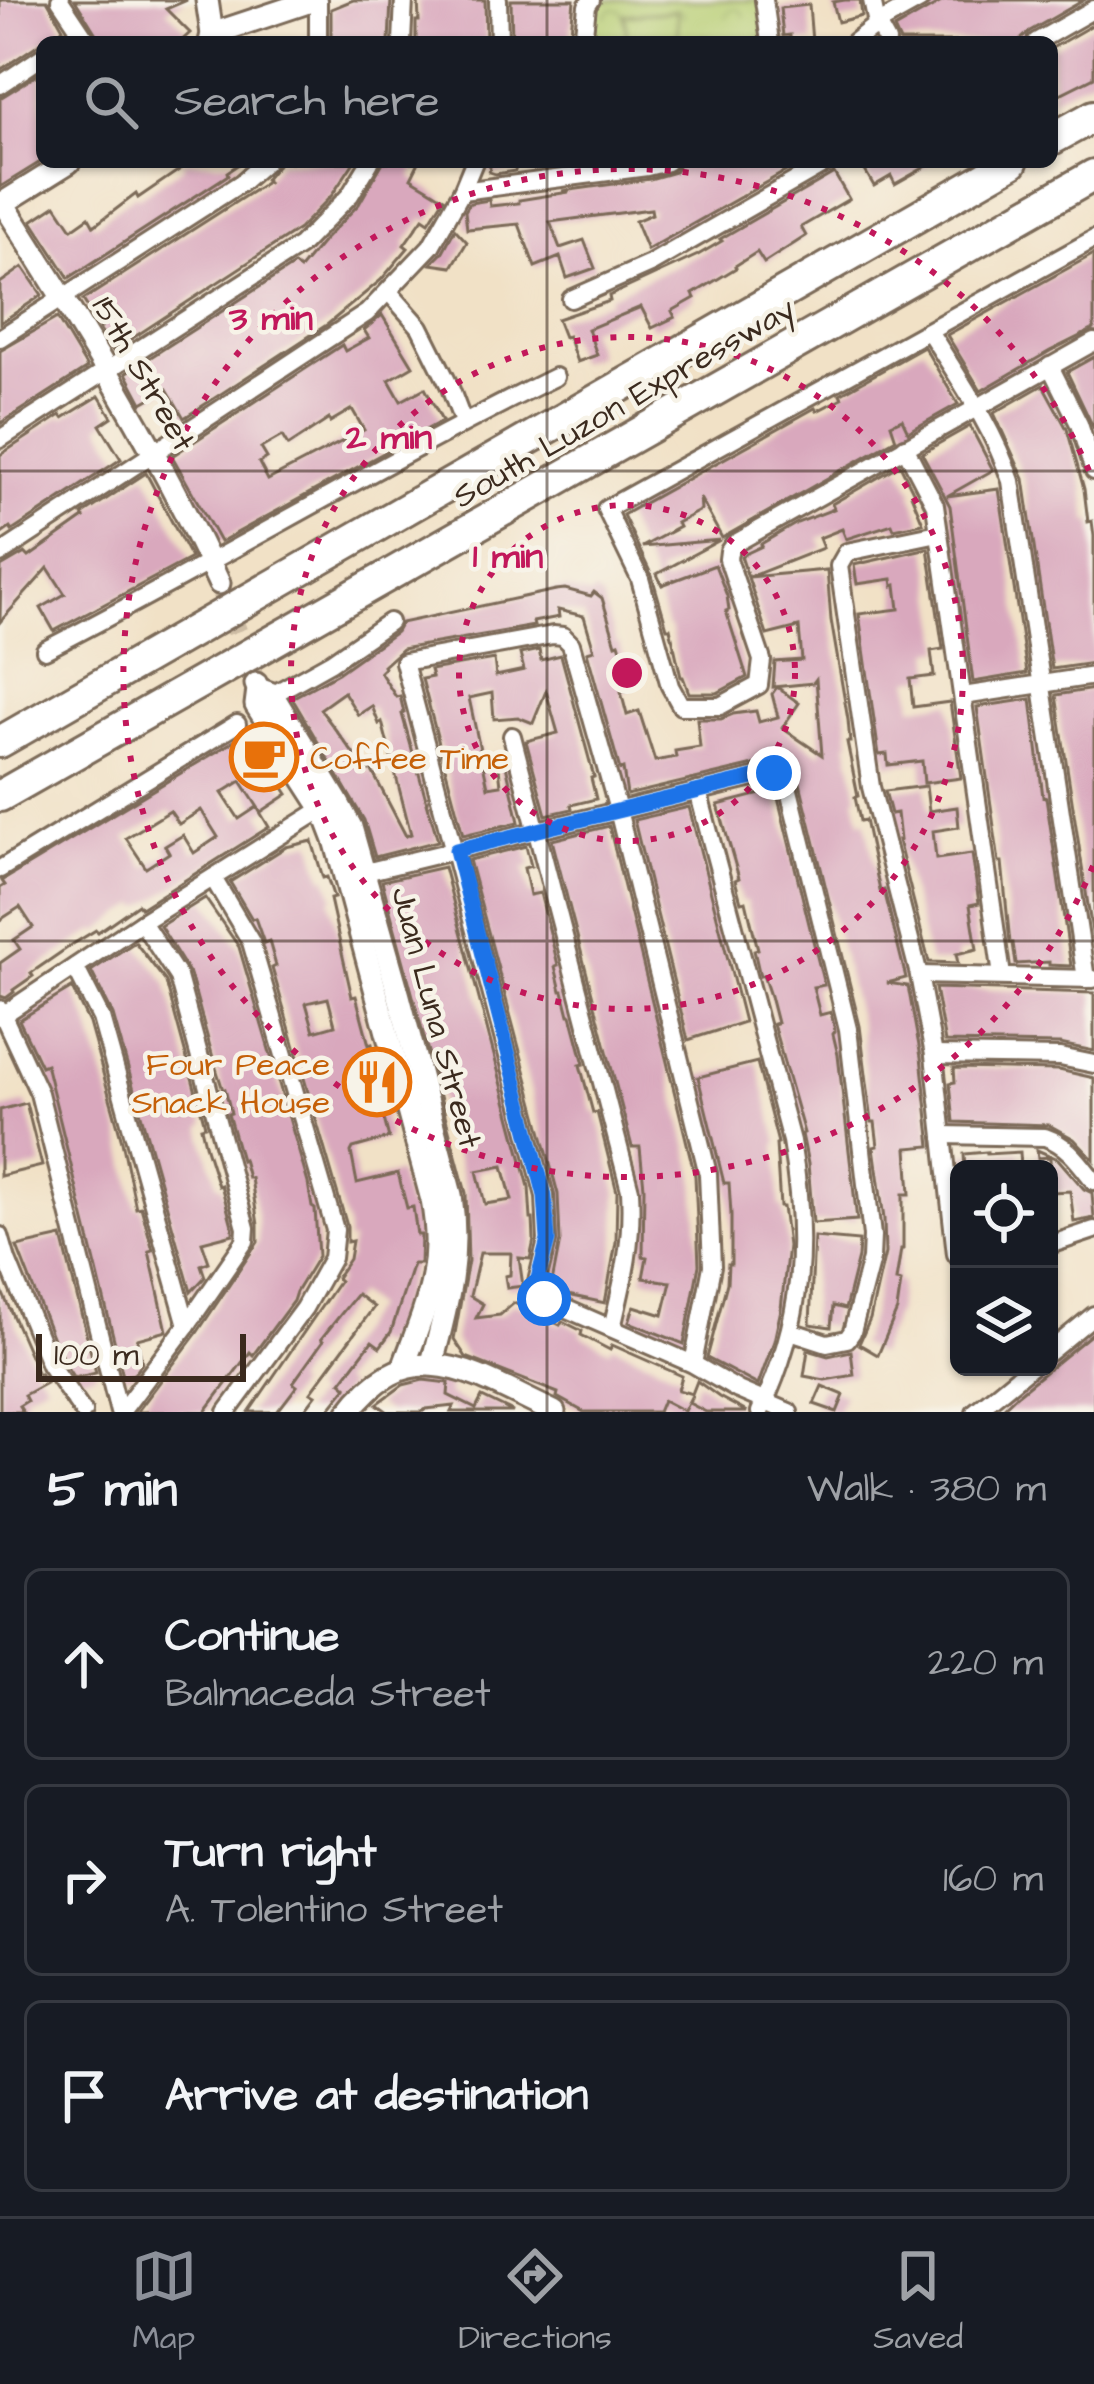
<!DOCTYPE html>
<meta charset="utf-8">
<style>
body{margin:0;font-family:"Architects Daughter",sans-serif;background:#20242c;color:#f1f3f6}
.controls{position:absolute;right:36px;bottom:36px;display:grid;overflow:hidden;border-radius:18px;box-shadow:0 3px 9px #0004}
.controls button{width:108px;height:108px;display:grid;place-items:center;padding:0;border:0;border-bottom:3px solid #363941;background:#171b24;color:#f1f3f6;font:60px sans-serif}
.scale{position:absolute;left:36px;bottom:30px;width:210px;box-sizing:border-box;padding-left:12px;border:6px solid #3b2a1e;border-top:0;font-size:33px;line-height:42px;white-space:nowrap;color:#3b2a1e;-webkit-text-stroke:9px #f7f3e8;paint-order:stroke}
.stop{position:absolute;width:36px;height:36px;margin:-27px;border:9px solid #1a73e8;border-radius:50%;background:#fff}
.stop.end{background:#1a73e8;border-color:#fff;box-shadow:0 3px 12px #0008}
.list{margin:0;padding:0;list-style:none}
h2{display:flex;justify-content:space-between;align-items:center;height:156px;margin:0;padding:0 48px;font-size:51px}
h2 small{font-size:39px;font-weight:400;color:#9ea1a6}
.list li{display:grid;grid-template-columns:78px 1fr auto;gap:36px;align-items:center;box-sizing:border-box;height:192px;margin:0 24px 24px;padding:0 24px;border:3px solid #363941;border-radius:18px}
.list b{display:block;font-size:45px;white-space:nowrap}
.list p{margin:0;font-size:39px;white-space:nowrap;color:#9ea1a6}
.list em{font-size:39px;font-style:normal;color:#9ea1a6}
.icon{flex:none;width:66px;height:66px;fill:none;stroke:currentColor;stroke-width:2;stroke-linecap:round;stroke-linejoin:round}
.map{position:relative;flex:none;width:1094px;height:1412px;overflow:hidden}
.search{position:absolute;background:#171b24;box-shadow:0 3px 9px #0004;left:36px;right:36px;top:36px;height:132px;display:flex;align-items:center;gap:30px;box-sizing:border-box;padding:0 42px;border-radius:18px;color:#9ea1a6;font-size:45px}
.sheet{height:804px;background:#171b24}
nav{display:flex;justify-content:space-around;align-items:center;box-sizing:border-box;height:168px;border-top:3px solid #363941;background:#171b24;font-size:33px;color:#9ea1a6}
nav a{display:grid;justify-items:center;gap:6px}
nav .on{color:#8c9099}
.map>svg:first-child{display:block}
.park{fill:url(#park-crowns);stroke:#797c48;stroke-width:3}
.garden{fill:#b7ce73;stroke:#797c48;stroke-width:3}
.building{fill:#d9a8bd;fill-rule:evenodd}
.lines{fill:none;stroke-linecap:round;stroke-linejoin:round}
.secondary-tunnel{stroke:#cdbca4;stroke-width:21;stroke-dasharray:21 10;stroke-linecap:butt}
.street-casing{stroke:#7b6a59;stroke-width:22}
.secondary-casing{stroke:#7b6a59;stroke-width:27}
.highway-casing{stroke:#7b6a59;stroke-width:36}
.street{stroke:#fff;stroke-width:16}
.secondary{stroke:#fff;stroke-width:21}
.highway{stroke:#fff;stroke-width:30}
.route{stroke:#1a73e8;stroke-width:15}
.grid{fill:none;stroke:#3b2a1e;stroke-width:3;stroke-opacity:0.55}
.ring{fill:none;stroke:#c2185b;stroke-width:6;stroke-dasharray:6 12}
.labels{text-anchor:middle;stroke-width:9;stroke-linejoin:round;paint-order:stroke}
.street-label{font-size:33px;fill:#3b2a1e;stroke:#f7f3e8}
.food-label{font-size:33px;fill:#c56008;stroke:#f7f3e8;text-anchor:start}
.centre{fill:#c2185b;stroke:#f7f3e8;stroke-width:6}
.ring-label{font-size:36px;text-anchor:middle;font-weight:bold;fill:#c2185b;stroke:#f7f3e8;stroke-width:9;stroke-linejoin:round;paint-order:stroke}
</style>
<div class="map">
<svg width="1094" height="1412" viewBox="0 0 1094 1412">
<defs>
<pattern id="park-crowns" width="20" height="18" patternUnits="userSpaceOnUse" patternTransform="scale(3)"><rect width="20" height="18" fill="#b7ce73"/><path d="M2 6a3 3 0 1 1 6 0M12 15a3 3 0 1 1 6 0" fill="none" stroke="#9eb163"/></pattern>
</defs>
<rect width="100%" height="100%" fill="#f7f3e8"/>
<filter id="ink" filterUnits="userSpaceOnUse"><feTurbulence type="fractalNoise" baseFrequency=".00833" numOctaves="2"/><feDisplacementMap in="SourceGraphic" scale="24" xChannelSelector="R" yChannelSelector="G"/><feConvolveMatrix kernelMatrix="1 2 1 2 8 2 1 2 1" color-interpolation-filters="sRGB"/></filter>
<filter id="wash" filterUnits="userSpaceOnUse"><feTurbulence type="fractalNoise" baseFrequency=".004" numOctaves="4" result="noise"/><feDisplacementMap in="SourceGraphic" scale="48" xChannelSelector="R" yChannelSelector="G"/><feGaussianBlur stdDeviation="2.7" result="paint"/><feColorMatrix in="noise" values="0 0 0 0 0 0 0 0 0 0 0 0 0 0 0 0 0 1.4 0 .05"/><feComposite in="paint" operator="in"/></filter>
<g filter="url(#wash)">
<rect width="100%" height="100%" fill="#f1e1c6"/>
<polygon class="park" points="597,0 763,0 769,42 589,42"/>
<polygon class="garden" points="677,11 678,36 627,39 625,15"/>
<g id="blocks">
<g class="building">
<polygon points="0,0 47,0 63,28 53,40 42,42 0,70"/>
<polygon points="75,0 187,0 166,9 190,33 180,42 101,42"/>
<polygon points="353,0 391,0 389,42 331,42 331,9"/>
<polygon points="418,0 485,0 486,42 416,42 416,21 419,21"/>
<polygon points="511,0 574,0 570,42 512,41"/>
<polygon points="845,0 860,0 862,16 838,22 833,2"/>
<polygon points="945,0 1084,0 1030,31 1018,42 900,42 894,29"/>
<polygon points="809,5 812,42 790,42 790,35 783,36 780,8"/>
<polygon points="1094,24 1094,77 1052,98 1052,48"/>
<polygon points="42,72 42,161 0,187 0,98"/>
<polygon points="182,162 242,162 227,172 228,175 69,278 32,221 56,205 72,229 89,217 94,226 136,194 138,198 185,166"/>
<polygon points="280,162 354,162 332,195 299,229 113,351 99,329 101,328 83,300 267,182 265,180"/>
<polygon points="383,162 419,162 411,178 444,198 429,222 423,218 404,245 408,248 381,280 328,324 184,418 167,389 142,403 126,373 294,265 300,269 323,241 359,204"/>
<polygon points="491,162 517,162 515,171 495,174 489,172"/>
<polygon points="681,162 802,162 647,250 635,221 652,214 651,209 550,222 560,248 584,240 595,268 567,278 560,257 535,267 519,224 467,229 465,211 470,203 489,200 490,206 519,203 519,200 569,192 563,191 650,179 675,172"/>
<polygon points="860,162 934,162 895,184 891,176 874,186"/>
<polygon points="834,173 849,199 801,227 806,236 764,263 757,252 735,266 736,268 693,294 695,298 672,311 675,317 652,328 641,307 588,329 597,355 577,362 568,336 564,337 557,319 610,301 609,296 698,255 722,241 720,239"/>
<polygon points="455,229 467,242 452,267 431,264 442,253"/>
<polygon points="1094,254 1094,329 1050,351 981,391 947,335"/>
<polygon points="23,267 42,295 0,323 0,283"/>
<path d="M382 315 413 366 389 380 401 401 425 388 442 421 220 542 172 456 342 345 345 351 369 338 364 330ZM352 409 364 430 268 480 259 463 267 458 261 448 282 436 288 446 329 419 330 422Z"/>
<polygon points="57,318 87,368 0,424 0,351"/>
<polygon points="924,347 958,404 908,432 902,419 891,424 896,439 722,538 700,498 701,510 677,523 679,527 642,547 720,540 657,574 662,585 715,565 727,596 729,610 726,611 747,677 717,693 689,693 683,677 681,677 670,628 667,628 652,576 623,515 815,408 817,411 842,398 840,394"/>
<polygon points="1094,357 1094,429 1067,372"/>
<polygon points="1043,385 1067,429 1084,489 1088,522 1092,521 1094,536 1094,663 1052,669 1024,479 994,413"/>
<polygon points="99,396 112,417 100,425 121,459 12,531 10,528 0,535 0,455 61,415 63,418"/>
<polygon points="970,426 993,470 947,496 999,489 1027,673 973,682 950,506 922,453"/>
<path d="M900 465 914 493 911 494 923 523 894 529 892 524 846 539 842 529 819 538 823 548 749 577 827 570 831 620 848 720 850 742H847L858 796 855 797 860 821 865 820 880 891 884 890 906 978 887 983 908 986 921 1057 931 1146 907 1148 910 1194H903V1249H901L896 1281 901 1282 897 1310 878 1355 859 1344 870 1319 885 1253 884 1219 874 1147 878 1146 875 1122H872L860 1026 798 775 791 761H771L627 795 623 769 620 770 587 652 594 650 584 616 558 610 559 617 533 622 534 626 402 649 383 666 384 668 380 672 396 697 400 696 404 713 402 714 438 841 375 857 364 820 292 698 338 673 396 632 401 623 556 590 565 589 591 596 594 592 602 598 616 644 619 643 634 688 621 692 627 715 639 711 655 761 676 757 675 751 700 747 697 719H721L733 714 756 711 759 722 778 717 772 694 777 687 799 703 782 728 822 755 816 679 813 683 773 687 775 662 802 660 799 627 767 635 741 556 762 546 761 544 797 523 834 509 832 504ZM344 692 358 715 372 706 379 724 382 722 411 834 406 836 371 769 364 773 353 753 320 709Z"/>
<polygon points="146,473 191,558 54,631 41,608 65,594 48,568 0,622 1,567 25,553 29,557 84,518 82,515"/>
<polygon points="928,548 943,649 931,651 934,676 910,679 913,707 950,702 961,778 924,783 922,761 888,765 887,754 879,755 859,614 899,609 896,585 893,586 892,579 857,584 854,565"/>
<polygon points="539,650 541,660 561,655 594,777 591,778 596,799 571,805 572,809 546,815 526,741 558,733 546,691 533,723 518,717 494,719 492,693 469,698 488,787 501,785 497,750 506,765 519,822 463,835 422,679 432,677 430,670 494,659 496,676 524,670 520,654"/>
<polygon points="1094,689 1094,938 1093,938 1056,695"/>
<polygon points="1031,699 1043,797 1046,797 1071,966 1049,965 1049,962 1016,964 1013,943 1010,943 1002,862 999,862 977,707"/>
<path d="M249 729 272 763 269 765 288 794 261 812 241 781 222 793 239 819 257 807 269 827 141 908 138 904 98 932 96 930 73 944 31 973 33 976 13 990 14 992 6 998 0 996V963L20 949 14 940 33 927 20 907 0 920V888L5 885 2 881 244 735ZM201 810 218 837 194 853 183 835 165 846 169 853 146 868 126 838 170 811 179 824Z"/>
<polygon points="926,786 929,811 957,807 959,827 933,831 936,859 972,854 979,903 970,905 977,949 956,954 958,963 929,962 898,840 900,840 897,813 891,814 885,791"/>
<polygon points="776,790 824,985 813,987 820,1015 831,1012 835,1031 833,1034 838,1055 857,1220 813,1223 808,1164 802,1134 804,1133 773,1024 777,1023 770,996 763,975 760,976 754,950 758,949 752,926 746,901 741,902 735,880 739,878 718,805"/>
<polygon points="689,807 744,1022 688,1040 634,820"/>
<polygon points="609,826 695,1176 699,1265 684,1344 629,1322 634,1306 663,1315 671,1282 643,1278 647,1257 643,1256 644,1187 640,1147 632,1147 552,840"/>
<path d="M312 841 323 878 327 877 334 898 330 899 352 997 356 996 369 1045 372 1044 390 1113 383 1115 389 1138 353 1148 351 1152 357 1183 398 1173 407 1208 413 1207 417 1235H421L420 1264H413L391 1332 380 1347 372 1341 341 1382 347 1387 327 1412H303L316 1395 311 1392 374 1307 357 1294 321 1339 323 1341 293 1383 297 1386 277 1412H249L339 1281 336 1278 349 1259 352 1241 347 1242V1226L272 968 276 966 269 941 264 943 255 918 252 919 230 882 286 847ZM328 998 335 1025 314 1031 306 1003Z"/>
<polygon points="526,846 531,866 524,868 530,895 540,893 558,965 555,966 561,991 563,991 569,1015 571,1015 584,1064 580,1065 586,1087 593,1113 597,1112 617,1192 616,1242 605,1303 568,1295 551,1288 560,1241 558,1194 469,860"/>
<path d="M444 867 529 1187 531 1219H533L534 1240 530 1259 519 1258 523 1286 507 1288 505 1276 510 1275 511 1253H480L470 1296 483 1304 476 1318 500 1315 514 1303 560 1325 562 1321 582 1331 581 1335 610 1350 612 1345 682 1376 678 1390 692 1394 697 1381 719 1397 747 1412H706L689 1403 692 1395 684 1411 663 1400 658 1412H584L557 1397 558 1393 466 1357 454 1339 468 1261 466 1193 382 881ZM503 1166 512 1200 485 1204 477 1171Z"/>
<polygon points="205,898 239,947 308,1183 312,1207 315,1209 318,1256 296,1292 293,1301 256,1351 253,1355 250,1352 205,1412 137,1412 197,1333 258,1242 258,1225 251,1178 248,1178 243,1159 241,1160 228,1114 231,1113 225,1089 223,1090 215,1065 190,974 160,926"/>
<polygon points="135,942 166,982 203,1118 205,1126 201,1127 206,1148 218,1186 221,1185 233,1229 233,1234 202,1242 209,1262 201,1265 205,1277 191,1292 113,1015 91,971"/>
<polygon points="72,988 89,1023 122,1141 136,1208 141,1207 153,1250 149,1251 167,1331 137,1339 142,1363 134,1374 123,1376 46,1064 41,1066 19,1020"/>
<polygon points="935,988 1094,993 1094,1051 1060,1044 945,1042"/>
<polygon points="757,1062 778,1143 776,1144 780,1207 783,1207 788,1246 781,1309 774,1341 758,1385 707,1358 727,1283 728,1264 731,1264 731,1214 729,1183 724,1183 698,1077"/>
<polygon points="954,1068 1059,1070 1094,1078 1094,1160 1074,1139 1049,1125 954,1122 950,1083 955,1082"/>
<polygon points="26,1103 42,1166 0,1176 0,1110"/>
<polygon points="1037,1150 1058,1159 1084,1189 1092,1193 1094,1218 1074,1222 1070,1191 1051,1192 1050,1157 1038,1158"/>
<polygon points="987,1152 987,1154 1020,1152 1021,1169 965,1169 964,1154"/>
<polygon points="62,1237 96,1373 74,1378 63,1361 58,1344 55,1344 17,1247"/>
<polygon points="814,1237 859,1241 858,1257 845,1309 833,1306 831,1327 810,1324"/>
<polygon points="0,1287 38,1374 40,1373 46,1383 24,1395 27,1401 19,1406 23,1412 0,1412"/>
<polygon points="1094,1332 1094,1412 999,1412 1018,1394"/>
<polygon points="808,1350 828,1356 851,1351 854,1375 825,1380 804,1376"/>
<polygon points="423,1380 449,1383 448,1395 476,1409 482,1397 513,1412 451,1412 454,1406 426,1409 422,1412 388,1412 377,1404 403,1385"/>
<polygon points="822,1386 844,1395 837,1412 814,1404"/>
</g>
</g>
</g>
<g filter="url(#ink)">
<use href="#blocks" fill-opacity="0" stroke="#7b6a59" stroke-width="3"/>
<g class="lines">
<polyline class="secondary-tunnel" points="219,583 256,684"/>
<defs>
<g id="street">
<polyline points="60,0 88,42"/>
<polyline points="498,0 499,42"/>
<polyline points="764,0 770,42"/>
<polyline points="872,0 877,24 887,42"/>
<polyline points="65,42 81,32"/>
<polyline points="318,42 318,0"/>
<polyline points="402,42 404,0"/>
<polyline points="583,42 587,6 591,0"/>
<polyline points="854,42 877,24 920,0"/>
<polyline points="1036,42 1094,9"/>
<polyline points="0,85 42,57"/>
<polyline points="462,191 647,167 667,162"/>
<polyline points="1094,239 606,509 640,579 670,686 681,706 720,706 759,685 762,660 728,559 729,551 734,544 1094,342"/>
<polyline points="389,292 420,327 449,385 463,422"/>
<polyline points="571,299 650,264 828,162"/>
<path d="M929 331C959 379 993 427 1011 481L1086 979"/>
<polyline points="0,338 241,183 265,162"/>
<polyline points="1050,366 1079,424 1094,471"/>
<polyline points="0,439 300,246 350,195 370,162"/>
<polyline points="905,447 935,505 1002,976"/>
<polyline points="938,533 847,552 839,566 871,787 919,975 934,1055 956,1254 959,1258"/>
<polyline points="0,554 367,313 431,246 462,191 474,162"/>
<path d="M45 650C217 562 382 462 555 377"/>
<polyline points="963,696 1094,676"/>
<polyline points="263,700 331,662 389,622"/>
<path d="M512 736 630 1190C633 1241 624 1278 612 1328"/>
<path d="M698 791 791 1141C808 1241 804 1319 760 1412"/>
<polyline points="0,869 237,724"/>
<polyline points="353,875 774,773 786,778 848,1029 872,1236 871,1259 852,1332 847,1339 827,1343 790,1331"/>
<polyline points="213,878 251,942 335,1230 332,1258 304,1308 227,1412"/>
<polyline points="75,967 101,1018 187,1325"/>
<polyline points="919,975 1093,979"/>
<polyline points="0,1009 39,1093 119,1412"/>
<polyline points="0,1017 142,922 332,803"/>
<polyline points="934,1055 1060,1057 1094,1064"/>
<path d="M943 1135 1045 1137C1068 1145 1079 1162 1094 1181"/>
<polyline points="0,1236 7,1260 50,1365 83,1412"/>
<polyline points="1049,1245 1094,1230"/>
<polyline points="1049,1352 1094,1315"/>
<polyline points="693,1364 712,1266 708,1174 618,810 571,644 563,636 553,635 404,662 545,1196 547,1241 535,1290 544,1299 693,1364 738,1390 789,1412"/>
<polyline points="121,1412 187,1325 245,1241 246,1228 178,977 142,922"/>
<polyline points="975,1412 1030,1367"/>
</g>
<g id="secondary">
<polyline points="207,0 212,34 210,42"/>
<polyline points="212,34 314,0"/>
<path d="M3 203C81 326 158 449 219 583"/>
<polyline points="0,205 69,162"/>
<path d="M256 684 258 689 256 705 323 809 336 843 432 1200C445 1267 426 1306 403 1368"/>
<path d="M258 689 272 694 337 801 351 827 399 996 451 1195C460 1258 448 1303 432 1363"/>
<path d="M349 1412C413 1326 479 1378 554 1412"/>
</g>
<g id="highway">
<polyline points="1052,139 1094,116"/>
<polyline points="0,742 1012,162"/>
<polyline points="0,796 1094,175"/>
</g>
</defs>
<use href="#street" class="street-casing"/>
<use href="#secondary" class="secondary-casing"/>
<use href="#highway" class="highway-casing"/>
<use href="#street" class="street"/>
<use href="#secondary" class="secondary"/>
<use href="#highway" class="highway"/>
</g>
</g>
<g class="lines" filter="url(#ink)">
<polyline class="route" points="544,1299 535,1290 548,1240 545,1196 456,850 774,773"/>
</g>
<path class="grid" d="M547 0V42M547 162V1412M0 471H1094M0 941H1094"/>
<g class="ring">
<circle cx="627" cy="673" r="168"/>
<circle cx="627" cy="673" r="336"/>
<path d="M1093 866A504 504 0 1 1 1093 480"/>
</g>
<defs>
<symbol id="cafe-ring" viewBox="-11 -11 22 22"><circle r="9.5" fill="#f7f3e8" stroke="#e8710a" stroke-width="1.5"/><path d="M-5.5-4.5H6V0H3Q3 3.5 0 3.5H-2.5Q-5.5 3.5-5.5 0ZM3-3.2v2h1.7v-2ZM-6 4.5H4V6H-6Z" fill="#e8710a"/></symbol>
<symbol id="restaurant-ring" viewBox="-11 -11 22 22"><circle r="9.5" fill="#f7f3e8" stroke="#e8710a" stroke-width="1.5"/><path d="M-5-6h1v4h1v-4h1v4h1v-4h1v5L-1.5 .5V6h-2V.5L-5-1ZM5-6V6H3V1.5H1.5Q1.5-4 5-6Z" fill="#e8710a"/></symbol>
</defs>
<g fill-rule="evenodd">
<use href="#cafe-ring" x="226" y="719" width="76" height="76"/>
<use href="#restaurant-ring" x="339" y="1044" width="76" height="76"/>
</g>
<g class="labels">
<g class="street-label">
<text transform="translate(145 373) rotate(60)" y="12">15th Street</text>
<text transform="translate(623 401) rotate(-30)" y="12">South Luzon Expressway</text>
<text transform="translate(438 1017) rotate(75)" y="12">Juan Luna Street</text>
</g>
<g class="food-label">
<text x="310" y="769">Coffee Time</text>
<text x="330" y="1075" text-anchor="end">Four Peace<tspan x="330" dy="38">Snack House</tspan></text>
</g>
</g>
<circle cx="627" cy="673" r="18" class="centre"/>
<g class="ring-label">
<text x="271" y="329">3 min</text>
<text x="389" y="448">2 min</text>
<text x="508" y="567">1 min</text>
</g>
</svg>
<div class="controls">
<button><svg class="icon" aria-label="locate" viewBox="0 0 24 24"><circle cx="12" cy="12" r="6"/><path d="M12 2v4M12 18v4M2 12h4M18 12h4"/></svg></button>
<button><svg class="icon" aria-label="layers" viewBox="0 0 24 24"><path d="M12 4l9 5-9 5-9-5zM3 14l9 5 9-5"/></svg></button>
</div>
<div class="scale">100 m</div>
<div class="stop" style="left:544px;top:1299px"></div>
<div class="stop end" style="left:774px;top:773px"></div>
<div class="search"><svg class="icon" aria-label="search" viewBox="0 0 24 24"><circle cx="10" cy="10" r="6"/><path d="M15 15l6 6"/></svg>Search here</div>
</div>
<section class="sheet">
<h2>5 min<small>Walk · 380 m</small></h2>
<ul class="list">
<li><svg class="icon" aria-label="ahead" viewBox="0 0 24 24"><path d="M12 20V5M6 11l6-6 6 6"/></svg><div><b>Continue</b><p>Balmaceda Street</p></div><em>220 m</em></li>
<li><svg class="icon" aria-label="right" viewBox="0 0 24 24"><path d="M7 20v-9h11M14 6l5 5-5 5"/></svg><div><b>Turn right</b><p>A. Tolentino Street</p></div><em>160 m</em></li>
<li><svg class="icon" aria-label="arrive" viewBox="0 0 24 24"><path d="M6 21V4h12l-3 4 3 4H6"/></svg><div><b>Arrive at destination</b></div></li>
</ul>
</section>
<nav>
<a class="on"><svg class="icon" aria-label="map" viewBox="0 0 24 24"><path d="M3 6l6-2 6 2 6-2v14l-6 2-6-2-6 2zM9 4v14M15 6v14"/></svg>Map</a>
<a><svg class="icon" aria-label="directions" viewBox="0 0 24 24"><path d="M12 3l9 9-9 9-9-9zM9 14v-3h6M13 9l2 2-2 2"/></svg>Directions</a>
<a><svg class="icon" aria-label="saved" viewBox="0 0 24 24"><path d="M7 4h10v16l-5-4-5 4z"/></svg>Saved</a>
</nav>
